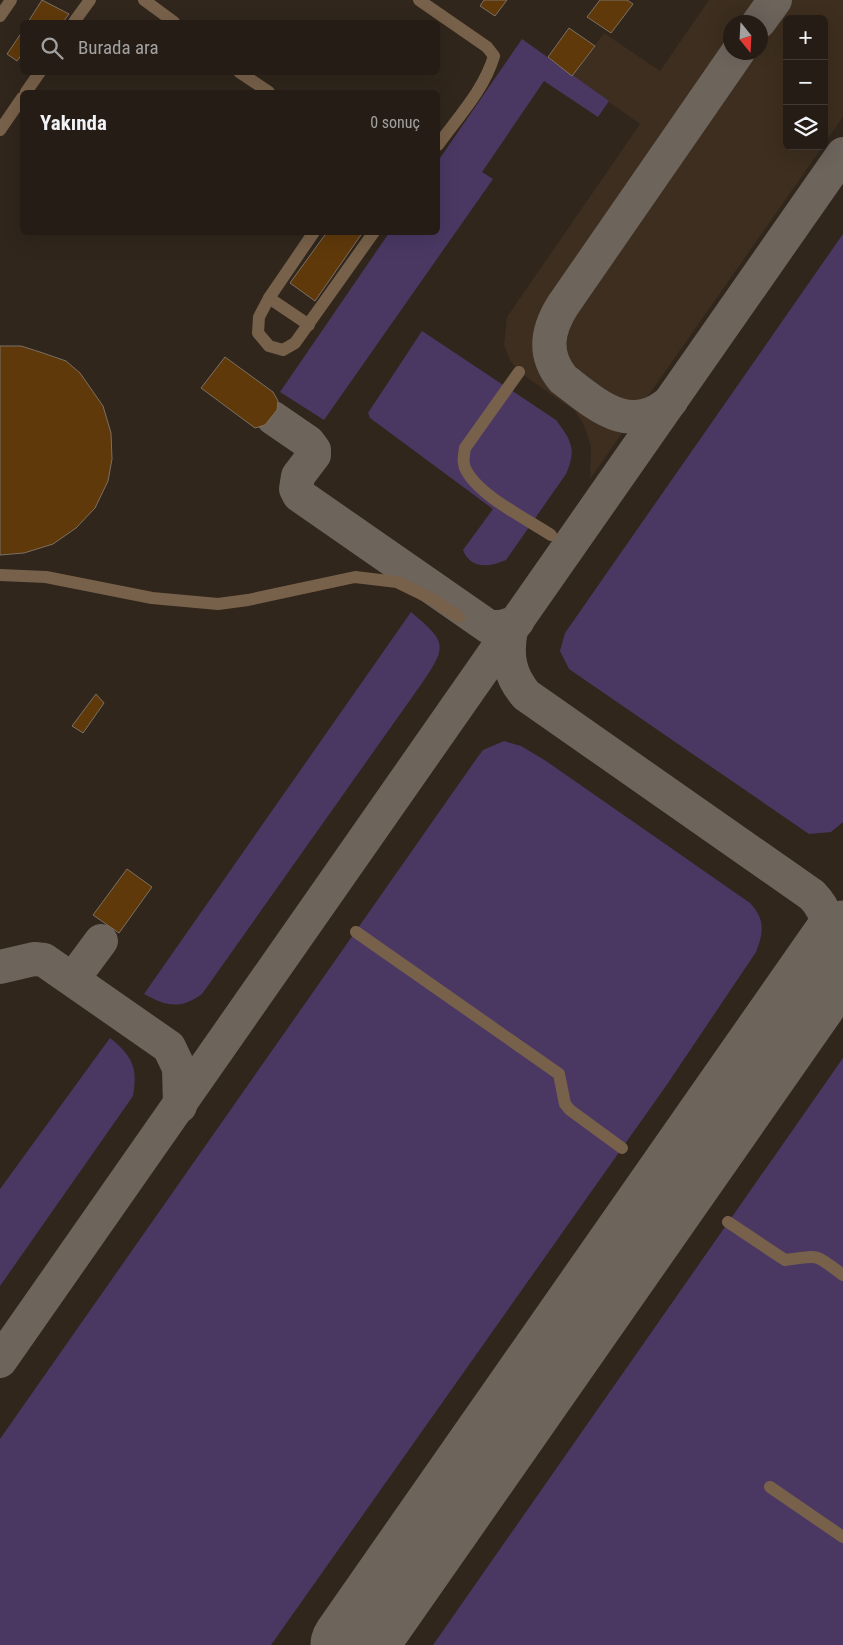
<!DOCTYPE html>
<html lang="tr">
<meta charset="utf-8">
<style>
body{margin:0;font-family:"Roboto Condensed",sans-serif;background:#302922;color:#f1f3f6}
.controls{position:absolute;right:15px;top:15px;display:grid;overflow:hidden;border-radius:8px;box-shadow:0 5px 20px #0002}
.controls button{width:45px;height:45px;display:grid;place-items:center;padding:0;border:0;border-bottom:1px solid #413a34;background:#241c15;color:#f1f3f6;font:25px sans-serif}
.compass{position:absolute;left:723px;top:15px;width:45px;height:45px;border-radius:50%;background:#241c15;box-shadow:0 5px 20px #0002;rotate:162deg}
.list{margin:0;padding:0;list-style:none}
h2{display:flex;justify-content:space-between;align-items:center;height:65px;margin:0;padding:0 20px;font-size:21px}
h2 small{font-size:16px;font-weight:400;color:#a3a1a0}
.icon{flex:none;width:28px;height:28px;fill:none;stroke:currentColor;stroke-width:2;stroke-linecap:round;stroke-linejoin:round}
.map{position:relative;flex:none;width:843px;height:1645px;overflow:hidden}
.search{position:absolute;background:#241c15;box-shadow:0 5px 20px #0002;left:20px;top:20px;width:420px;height:55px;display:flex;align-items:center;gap:12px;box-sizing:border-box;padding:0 18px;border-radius:8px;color:#a3a1a0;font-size:19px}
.panel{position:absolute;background:#241c15;box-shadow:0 5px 20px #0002;left:20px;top:90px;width:420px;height:145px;border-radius:8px}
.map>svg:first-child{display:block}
.built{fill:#3d2e1f;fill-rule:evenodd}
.green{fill:#4a3863}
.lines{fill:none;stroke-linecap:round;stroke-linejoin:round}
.taxiway{stroke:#6d645c;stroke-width:34}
.runway{stroke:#6d645c;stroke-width:85}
.building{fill:#5f390a;stroke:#7c7064}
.minor{stroke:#78614a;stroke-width:12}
</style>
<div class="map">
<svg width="843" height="1645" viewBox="0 0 843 1645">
<rect width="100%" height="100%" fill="#30261c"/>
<path class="built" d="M709 0H843V117L824 144V19H787V146H823L590 479 591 447 584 425 575 411 519 372 510 360 504 345 507 317 640 124 572 76 604 33 660 71ZM730 22H760V52H730Z"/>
<g class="green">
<polygon points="522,39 609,101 598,117 544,81 482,172 493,179 324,420 280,392 389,233 438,232 438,161"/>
<polygon points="843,234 843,822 831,832 809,834 569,669 560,651 565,633"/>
<path d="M422 331 556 420C571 440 577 449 566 474L506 560C490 567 471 570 463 550L493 509 370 418 368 413Z"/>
<path d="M411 612C447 643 448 645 420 686L202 994C180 1010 166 1006 144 994Z"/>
<path d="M504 741 521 746 546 761 750 903C765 919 764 932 756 952L668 1083 271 1645H0V1439L477 758 483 750Z"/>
<path d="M110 1038C132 1056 138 1067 133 1096L0 1286V1189Z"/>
<polygon points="843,1058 843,1645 433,1645"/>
</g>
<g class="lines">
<g class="taxiway">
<polyline points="759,22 775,0"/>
<path d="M671 401C630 437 597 405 563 379 543 355 547 330 563 305L738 52"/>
<polyline points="273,418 308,442 314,450 314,455 298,476 296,489 299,495 489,627 502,627 517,622"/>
<path d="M511 630C506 655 509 675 526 695L812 895C830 913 831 936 831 960L843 955"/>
<polyline points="0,967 34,959 44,960 169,1047 179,1068 180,1106"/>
<polyline points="81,968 101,941"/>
<polyline points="0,1361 843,154"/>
</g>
<polyline class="runway" points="353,1645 843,943"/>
</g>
<g class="building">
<polygon points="42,0 69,14 63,22 28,22"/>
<polygon points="484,0 507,0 495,16 480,6"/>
<polygon points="600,0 627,0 633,4 611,33 587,17"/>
<polygon points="569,28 595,46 572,76 548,57"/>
<polygon points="22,32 22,54 17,61 7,54"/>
<polygon points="327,232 363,232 315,301 290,283"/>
<polygon points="0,346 21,346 40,352 66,361 80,373 103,406 111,433 112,459 108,481 95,508 76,528 53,544 24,553 0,555"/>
<polygon points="225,357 273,392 278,401 277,410 265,425 255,428 201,388"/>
<polygon points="96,694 104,703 83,733 72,726"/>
<polygon points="127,869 152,887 119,933 93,915"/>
</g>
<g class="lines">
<g class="minor">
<polyline points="144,0 174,22"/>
<path d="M419 0 487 47 494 56C484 90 458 117 438 145"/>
<polyline points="0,16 11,0"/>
<polyline points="74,22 90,0"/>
<polyline points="239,72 269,92"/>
<polyline points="26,92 40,72"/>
<polyline points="0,130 22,98"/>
<polyline points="314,232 269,298 259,317 258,333 269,346 283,350 295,343 374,232"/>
<polyline points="269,298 309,325"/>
<path d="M519 372 465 448C464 455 462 461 465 468 477 495 527 519 551 535"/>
<polyline points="0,575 46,577 152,598 218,604 248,600 355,577 397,582 432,599 459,617"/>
<polyline points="356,932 559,1074 565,1104 570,1110 622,1148"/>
<path d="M728 1222 785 1260C821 1256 812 1252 843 1275"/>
<polyline points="770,1487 843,1537"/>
</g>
</g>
</svg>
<div class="controls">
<button>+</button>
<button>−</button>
<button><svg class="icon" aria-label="layers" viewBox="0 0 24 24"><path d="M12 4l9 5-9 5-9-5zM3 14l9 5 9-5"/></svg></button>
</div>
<svg class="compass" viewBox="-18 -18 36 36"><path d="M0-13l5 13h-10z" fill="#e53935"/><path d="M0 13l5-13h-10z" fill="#a3a1a0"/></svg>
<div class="search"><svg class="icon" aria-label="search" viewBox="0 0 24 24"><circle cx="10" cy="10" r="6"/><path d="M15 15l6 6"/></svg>Burada ara</div>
<section class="panel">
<h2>Yakında<small>0 sonuç</small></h2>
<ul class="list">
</ul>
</section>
</div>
